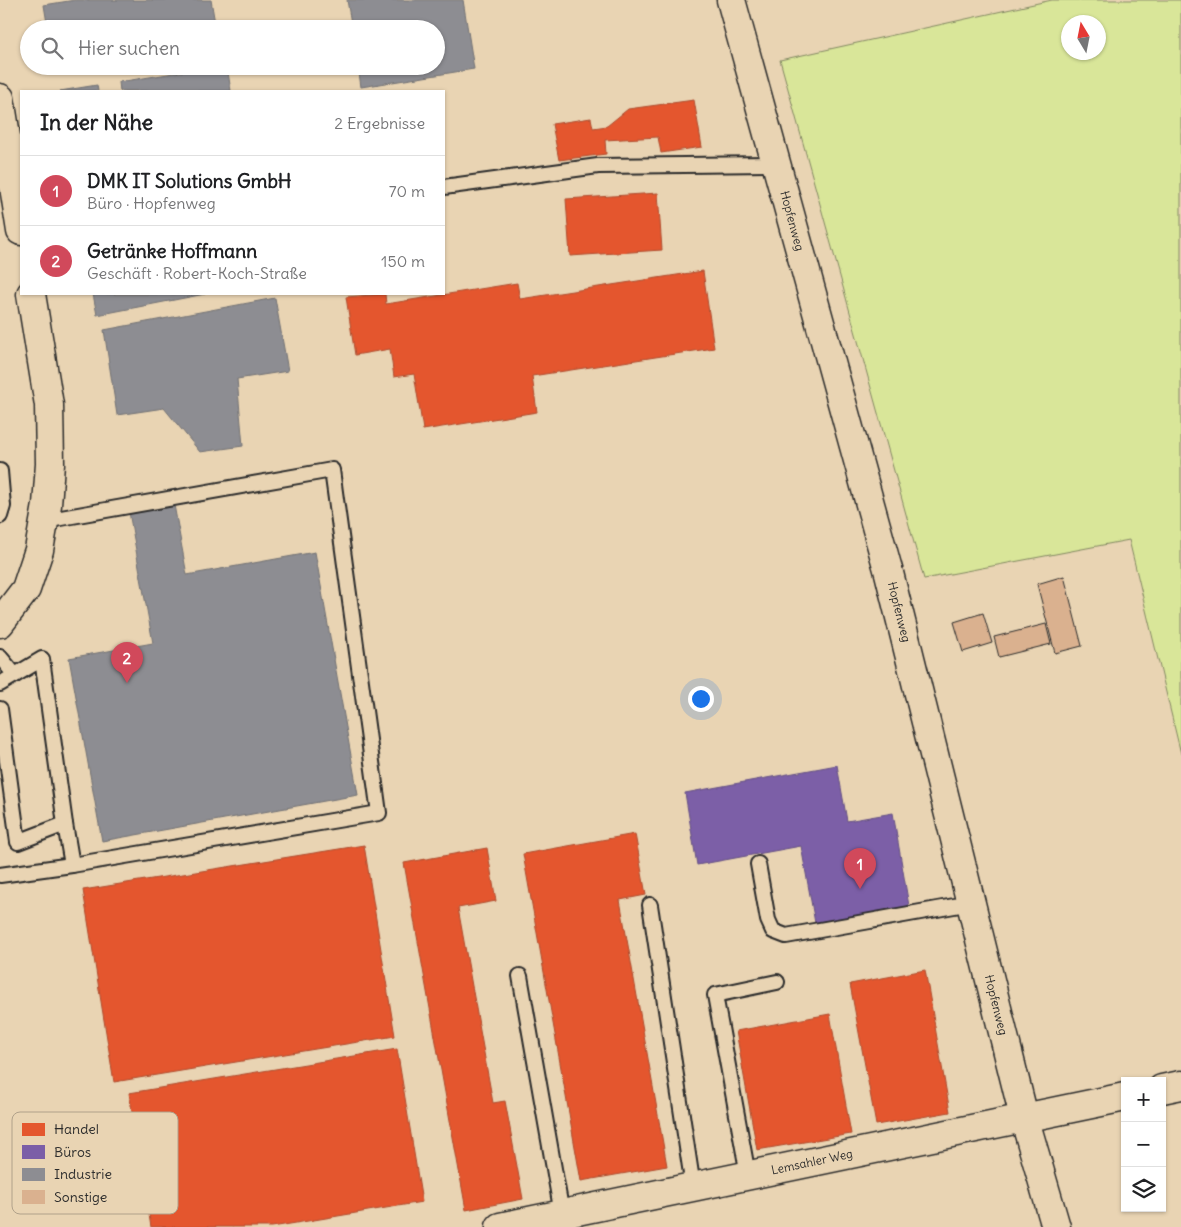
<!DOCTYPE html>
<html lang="de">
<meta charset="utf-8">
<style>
body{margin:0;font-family:Delius,sans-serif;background:#f2f2f2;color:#202124}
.controls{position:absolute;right:15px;bottom:15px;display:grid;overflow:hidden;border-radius:0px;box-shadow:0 1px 4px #0004}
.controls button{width:45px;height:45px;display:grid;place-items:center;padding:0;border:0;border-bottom:1px solid #e0e0e0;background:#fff;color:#202124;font:25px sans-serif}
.compass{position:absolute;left:1061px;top:15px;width:45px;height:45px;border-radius:50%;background:#fff;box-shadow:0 1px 4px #0004;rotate:350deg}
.you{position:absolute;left:700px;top:698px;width:18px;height:18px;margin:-12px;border:4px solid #fff;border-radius:50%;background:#1a73e8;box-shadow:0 0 0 8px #1a73e833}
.badge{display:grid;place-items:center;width:32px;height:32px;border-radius:50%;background:#d1495b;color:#fff;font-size:16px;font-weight:700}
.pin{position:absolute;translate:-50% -41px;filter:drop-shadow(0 1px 2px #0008)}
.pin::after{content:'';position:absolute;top:26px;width:18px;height:15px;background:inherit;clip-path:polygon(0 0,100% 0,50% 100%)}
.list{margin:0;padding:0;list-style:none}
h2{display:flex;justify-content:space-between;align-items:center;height:65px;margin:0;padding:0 20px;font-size:21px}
h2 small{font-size:16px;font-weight:400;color:#757577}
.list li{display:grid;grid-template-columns:32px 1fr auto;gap:15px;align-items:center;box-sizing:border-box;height:70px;padding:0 20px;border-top:1px solid #e0e0e0}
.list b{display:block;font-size:19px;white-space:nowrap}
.list p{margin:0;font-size:16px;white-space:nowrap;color:#757577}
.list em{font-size:16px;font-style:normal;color:#757577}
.icon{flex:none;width:28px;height:28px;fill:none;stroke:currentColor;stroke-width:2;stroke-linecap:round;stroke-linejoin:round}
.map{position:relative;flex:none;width:1181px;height:1227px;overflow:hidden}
.search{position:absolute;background:#fff;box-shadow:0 1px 4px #0004;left:20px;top:20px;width:425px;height:55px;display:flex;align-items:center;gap:12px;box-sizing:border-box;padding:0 18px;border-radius:28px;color:#757577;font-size:19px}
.panel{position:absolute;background:#fff;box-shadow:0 1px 4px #0004;left:20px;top:90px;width:425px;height:205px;border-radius:0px}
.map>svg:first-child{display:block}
.green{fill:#d9e699;stroke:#828862;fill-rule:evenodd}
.shops{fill:#e4572e;stroke:#ac4a2d}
.offices{fill:#7b5ea7;stroke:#634f82}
.industry{fill:#8d8d92;stroke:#707073}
.building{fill:#dab18f;stroke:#2b2b2b}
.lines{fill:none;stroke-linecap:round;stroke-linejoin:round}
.service-casing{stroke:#2b2b2b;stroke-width:18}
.minor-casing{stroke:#2b2b2b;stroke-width:31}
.service{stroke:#e9d4b3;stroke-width:14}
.minor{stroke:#e9d4b3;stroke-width:28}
.labels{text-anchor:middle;stroke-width:5;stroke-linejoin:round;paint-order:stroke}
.street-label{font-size:12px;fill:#2b2b2b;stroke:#e9d4b3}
.key{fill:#e9d4b3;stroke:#b0a18a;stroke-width:1}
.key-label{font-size:14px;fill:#2b2b2b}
</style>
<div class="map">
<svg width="1181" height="1227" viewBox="0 0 1181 1227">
<rect width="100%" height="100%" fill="#e9d4b3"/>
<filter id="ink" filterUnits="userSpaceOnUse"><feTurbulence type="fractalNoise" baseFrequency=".02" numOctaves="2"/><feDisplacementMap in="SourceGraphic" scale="10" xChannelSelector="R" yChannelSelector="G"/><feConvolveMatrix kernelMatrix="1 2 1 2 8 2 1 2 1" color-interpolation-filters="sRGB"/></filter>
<g filter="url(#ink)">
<path class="green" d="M1052 0H1181V754L1129 540 924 579 780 60ZM1068 22H1098V52H1068Z"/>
<g class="shops">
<polygon points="694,100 702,147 661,153 658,137 605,140 606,154 559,160 552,124 591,118 593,128 607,126 628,109"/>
<polygon points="658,193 662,250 570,256 566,199"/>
<polygon points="703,271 714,348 532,376 537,412 423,430 414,374 394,377 390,349 355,355 346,297 385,294 386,304 517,283 520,299"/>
<polygon points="635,834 646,895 620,900 667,1166 581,1181 523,854"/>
<polygon points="364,845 395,1036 114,1082 83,890"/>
<polygon points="487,848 496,901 458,908 493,1103 505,1101 523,1199 466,1210 404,863"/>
<polygon points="925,970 950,1112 876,1125 850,984"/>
<polygon points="830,1014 851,1134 757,1150 736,1031"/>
<polygon points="397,1049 422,1202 272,1227 151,1227 129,1093"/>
</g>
<polygon class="offices" points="837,765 847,821 893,813 909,906 815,923 801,846 697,865 685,793"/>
<g class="industry">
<polygon points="75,0 211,0 216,29 48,29 44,5"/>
<polygon points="347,0 463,0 474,69 361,87 358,66 436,66 436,29 352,29"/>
<polygon points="217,66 227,66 231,91 120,91 119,82"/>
<polygon points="97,85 98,91 60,91"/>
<polygon points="93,294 205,294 97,315"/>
<polygon points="275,298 288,371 237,379 243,446 200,452 164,408 117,415 104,330"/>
<polygon points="174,505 187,575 315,552 358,795 102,841 69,658 153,643 129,512"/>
</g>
<g class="building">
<polygon points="1064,576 1082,646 1055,653 1037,584"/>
<polygon points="983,613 992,643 963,652 954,622"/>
<polygon points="1046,624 1051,644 999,657 994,637"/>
</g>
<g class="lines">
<defs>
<g id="service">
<polyline points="444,187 598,166 776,164"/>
<polyline points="0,471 3,506 0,516"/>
<polyline points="44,521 332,470 379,813 72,865 65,824"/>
<polyline points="0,657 15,675"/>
<polyline points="0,684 42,659 65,824 18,842 0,709"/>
<polyline points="758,864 768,920 773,931 786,936 971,903"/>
<polyline points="0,875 72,865"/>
<polyline points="650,905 693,1187"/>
<polyline points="520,976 562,1214"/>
<polyline points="748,1175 715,995 777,982"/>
</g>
<g id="minor">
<polyline points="731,0 889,573 1024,1117 1056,1227"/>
<polyline points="0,98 21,231"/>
<polyline points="0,623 26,589 39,550 47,505 50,464 49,405 31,294"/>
<polyline points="1162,1089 1181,1085"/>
<polyline points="500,1227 1125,1097"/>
</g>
</defs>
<use href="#service" class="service-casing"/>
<use href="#minor" class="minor-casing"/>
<use href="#service" class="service"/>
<use href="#minor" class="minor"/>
</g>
</g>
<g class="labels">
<g class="street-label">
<text transform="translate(792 221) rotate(75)" y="4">Hopfenweg</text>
<text transform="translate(899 612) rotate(76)" y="4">Hopfenweg</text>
<text transform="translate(996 1005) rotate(76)" y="4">Hopfenweg</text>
<text transform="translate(812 1162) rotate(-12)" y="4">Lemsahler Weg</text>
</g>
</g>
<rect x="12" y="1112" width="166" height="102" rx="8" class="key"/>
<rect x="22" y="1123" width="23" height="13" fill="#e4572e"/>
<rect x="22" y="1145" width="23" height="14" fill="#7b5ea7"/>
<rect x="22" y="1168" width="23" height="13" fill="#8d8d92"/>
<rect x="22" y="1190" width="23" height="14" fill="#dab18f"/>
<g class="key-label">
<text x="54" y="1134">Handel</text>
<text x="54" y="1157">Büros</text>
<text x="54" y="1179">Industrie</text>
<text x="54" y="1202">Sonstige</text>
</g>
</svg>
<div class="controls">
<button>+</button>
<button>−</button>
<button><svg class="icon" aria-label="layers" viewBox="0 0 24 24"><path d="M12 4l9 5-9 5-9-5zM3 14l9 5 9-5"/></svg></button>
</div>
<svg class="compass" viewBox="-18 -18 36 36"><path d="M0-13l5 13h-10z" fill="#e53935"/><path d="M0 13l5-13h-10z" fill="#757577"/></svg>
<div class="you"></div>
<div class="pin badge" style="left:860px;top:889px">1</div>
<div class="pin badge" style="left:127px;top:683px">2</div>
<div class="search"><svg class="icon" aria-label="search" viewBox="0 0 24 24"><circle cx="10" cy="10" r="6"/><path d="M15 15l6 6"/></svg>Hier suchen</div>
<section class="panel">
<h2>In der Nähe<small>2 Ergebnisse</small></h2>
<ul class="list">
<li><span class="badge">1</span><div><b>DMK IT Solutions GmbH</b><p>Büro · Hopfenweg</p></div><em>70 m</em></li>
<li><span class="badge">2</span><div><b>Getränke Hoffmann</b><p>Geschäft · Robert-Koch-Straße</p></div><em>150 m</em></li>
</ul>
</section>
</div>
